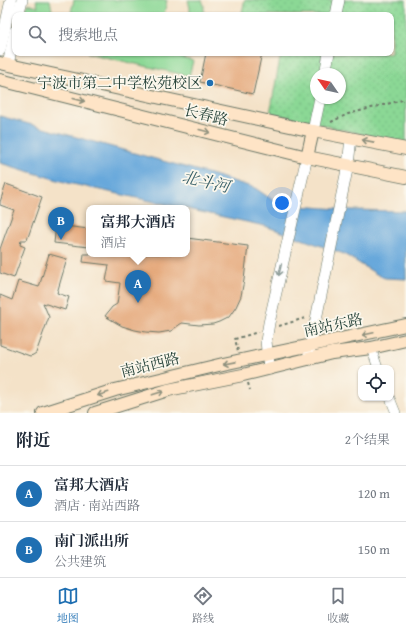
<!DOCTYPE html>
<html lang="zh">
<meta charset="utf-8">
<style>
body{margin:0;font-family:"Gentium Book Plus","Noto Serif SC",serif;background:#f2f2f3;color:#1f2937}
.controls{position:absolute;right:12px;bottom:12px;display:grid;overflow:hidden;border-radius:8px;box-shadow:0 1px 3px #0004}
.controls button{width:36px;height:36px;display:grid;place-items:center;padding:0;border:0;border-bottom:1px solid #e0e1e3;background:#fff;color:#1f2937;font:20px sans-serif}
.compass{position:absolute;left:310px;top:68px;width:36px;height:36px;border-radius:50%;background:#fff;box-shadow:0 1px 3px #0004;rotate:304deg}
.you{position:absolute;left:282px;top:203px;width:14px;height:14px;margin:-10px;border:3px solid #fff;border-radius:50%;background:#1a73e8;box-shadow:0 0 0 6px #1a73e833}
.badge{display:grid;place-items:center;width:26px;height:26px;border-radius:50%;background:#1f6fb2;color:#fff;font-size:13px;font-weight:700}
.pin{position:absolute;translate:-50% -33px;filter:drop-shadow(0 1px 2px #0008)}
.pin::after{content:'';position:absolute;top:21px;width:14px;height:12px;background:inherit;clip-path:polygon(0 0,100% 0,50% 100%)}
.popup{position:absolute;left:86px;top:205px;width:104px;height:52px;box-sizing:border-box;display:grid;place-content:center;border-radius:8px;background:#fff;filter:drop-shadow(0 1px 3px #0005);font-size:13px;white-space:nowrap;color:#747a83}
.popup b{font-size:15px;color:#1f2937}
.popup::after{content:'';position:absolute;left:50%;top:100%;margin-left:-8px;border:8px solid transparent;border-top-color:#fff}
.list{margin:0;padding:0;list-style:none}
h2{display:flex;justify-content:space-between;align-items:center;height:52px;margin:0;padding:0 16px;font-size:17px}
h2 small{font-size:13px;font-weight:400;color:#747a83}
.list li{display:grid;grid-template-columns:26px 1fr auto;gap:12px;align-items:center;box-sizing:border-box;height:56px;padding:0 16px;border-top:1px solid #e0e1e3}
.list b{display:block;font-size:15px;white-space:nowrap}
.list p{margin:0;font-size:13px;white-space:nowrap;color:#747a83}
.list em{font-size:13px;font-style:normal;color:#747a83}
.icon{flex:none;width:22px;height:22px;fill:none;stroke:currentColor;stroke-width:2;stroke-linecap:round;stroke-linejoin:round}
.map{position:relative;flex:none;width:406px;height:413px;overflow:hidden}
.search{position:absolute;background:#fff;box-shadow:0 1px 3px #0004;left:12px;right:12px;top:12px;height:44px;display:flex;align-items:center;gap:10px;box-sizing:border-box;padding:0 14px;border-radius:8px;color:#747a83;font-size:15px}
.sheet{height:164px;background:#fff}
nav{display:flex;justify-content:space-around;align-items:center;box-sizing:border-box;height:56px;border-top:1px solid #e0e1e3;background:#fff;font-size:11px;color:#747a83}
nav a{display:grid;justify-items:center;gap:2px}
nav .on{color:#1f6fb2}
.map>svg:first-child{display:block}
.grass{fill:#8bd895;stroke:#558a64}
.park{fill:url(#park-dots);stroke:#558a64;fill-rule:evenodd}
.water{fill:#68a8db;stroke:#447288}
.building{fill:#e5a87a}
.lines{fill:none;stroke-linecap:round;stroke-linejoin:round}
.minor-casing{stroke:#6a7768;stroke-width:10}
.tertiary-casing{stroke:#6a7768;stroke-width:12}
.secondary-casing{stroke:#6a7768;stroke-width:14}
.path{stroke:#6a7768;stroke-width:2;stroke-dasharray:3 3;stroke-linecap:butt}
.minor{stroke:#fff;stroke-width:9}
.tertiary{stroke:#fff;stroke-width:11}
.secondary{stroke:#fee4c6;stroke-width:12}
.oneway{stroke:#8e907d}
.oneway2{stroke:#8f9e9a}
.poi-dot{fill:#1f6fb2;stroke:#fbf7ec;stroke-width:1.5}
.labels{text-anchor:middle;stroke-width:3.5;stroke-linejoin:round;paint-order:stroke}
.poi-label{font-size:15px;fill:#1f3d34;stroke:#fbf7ec;text-anchor:end}
.street-label{font-size:15px;fill:#1f3d34;stroke:#fbf7ec}
.water-label{font-size:16px;font-style:italic;fill:#355d66;stroke:#fbf7ec}
</style>
<div class="map">
<svg width="406" height="413" viewBox="0 0 406 413">
<defs>
<pattern id="park-dots" width="8" height="8" patternUnits="userSpaceOnUse"><rect width="8" height="8" fill="#8bd895"/><path d="M2 2h.1M6 6h.1" fill="none" stroke="#78ba81" stroke-width="1.8" stroke-linecap="round"/></pattern>
</defs>
<rect width="100%" height="100%" fill="#fbf7ec"/>
<filter id="ink" filterUnits="userSpaceOnUse"><feTurbulence type="fractalNoise" baseFrequency=".025" numOctaves="2"/><feDisplacementMap in="SourceGraphic" scale="8" xChannelSelector="R" yChannelSelector="G"/><feConvolveMatrix kernelMatrix="1 2 1 2 8 2 1 2 1" color-interpolation-filters="sRGB"/></filter>
<filter id="wash" filterUnits="userSpaceOnUse"><feTurbulence type="fractalNoise" baseFrequency=".012" numOctaves="4" result="noise"/><feDisplacementMap in="SourceGraphic" scale="16" xChannelSelector="R" yChannelSelector="G"/><feGaussianBlur stdDeviation="0.9" result="paint"/><feColorMatrix in="noise" values="0 0 0 0 0 0 0 0 0 0 0 0 0 0 0 0 0 1.4 0 .05"/><feComposite in="paint" operator="in"/></filter>
<g filter="url(#wash)">
<rect width="100%" height="100%" fill="#f4e2c8"/>
<g class="grass">
<polygon points="36,0 50,0 53,15 24,15 27,4 38,7"/>
<polygon points="74,0 167,0 164,15 86,15 71,12"/>
<polygon points="188,0 202,0 204,5 204,15 190,15 190,8"/>
<polygon points="87,53 179,53 175,56 193,61 189,76"/>
</g>
<path class="park" d="M245 0H406V143L383 139 270 113 281 53H391V15H254L242 12ZM316 74H340V98H316Z"/>
<polygon class="water" points="0,116 210,174 255,188 271,199 286,205 352,210 406,211 406,279 385,278 378,275 344,254 265,226 187,209 187,208 183,208 68,183 0,163"/>
<g id="blocks">
<g class="building">
<polygon points="206,53 262,53 253,94 200,82"/>
<polygon points="6,184 42,197 27,240 21,240 20,245 25,247 14,278 0,273 0,249 14,210 0,205 0,202"/>
<polygon points="56,225 89,229 89,247 54,243"/>
<polygon points="187,238 248,246 244,280 241,296 236,307 229,317 219,322 213,324 199,325 182,323 179,325 171,331 159,333 146,332 135,330 122,326 105,316 112,307 117,304 120,283 106,281 109,265 83,262 84,254 187,254"/>
<polygon points="49,254 67,259 57,293 69,297 65,310 43,303 49,317 36,353 33,355 30,356 0,345 0,295 12,300 18,281 39,287"/>
</g>
</g>
</g>
<g filter="url(#ink)">
<use href="#blocks" fill-opacity="0" stroke="#6a7768" stroke-width="1"/>
<g class="lines">
<defs>
<g id="minor">
<polyline points="371,348 378,368"/>
<polyline points="390,398 396,413"/>
</g>
<g id="tertiary">
<polyline points="18,15 22,0"/>
<polyline points="336,15 339,0"/>
<polyline points="0,50 11,0"/>
<polyline points="8,65 15,31"/>
<polyline points="325,74 329,53"/>
<polyline points="313,131 320,98"/>
<polyline points="309,353 348,165 351,138"/>
<polyline points="269,369 266,341 269,323 307,157"/>
</g>
<g id="secondary">
<polyline points="0,63 313,131 406,149"/>
<polyline points="0,80 307,157 406,177"/>
<polyline points="307,157 313,131"/>
<polyline points="43,413 115,390 223,364 406,325"/>
<polyline points="95,413 168,390 243,375 332,353 371,348 406,340"/>
</g>
</defs>
<use href="#minor" class="minor-casing"/>
<use href="#tertiary" class="tertiary-casing"/>
<use href="#secondary" class="secondary-casing"/>
<g class="path">
<polyline points="331,122 348,114 406,99"/>
<polyline points="279,326 305,318"/>
<polyline points="238,351 235,339 258,332"/>
<polyline points="248,383 250,390"/>
</g>
<use href="#minor" class="minor"/>
<use href="#tertiary" class="tertiary"/>
<use href="#secondary" class="secondary"/>
</g>
<defs><path id="oneway-shaft" d="M-6 0H5M1.5-3L5.5 0L1.5 3" fill="none" stroke-width="1.6" stroke-linecap="round" stroke-linejoin="round"/></defs>
<g class="oneway">
<use href="#oneway-shaft" transform="translate(79 100) rotate(14)"/>
<use href="#oneway-shaft" transform="translate(205 131) rotate(14)"/>
<use href="#oneway-shaft" transform="translate(368 141) rotate(-169)"/>
<use href="#oneway-shaft" transform="translate(368 334) rotate(168)"/>
<use href="#oneway-shaft" transform="translate(229 363) rotate(169)"/>
<use href="#oneway-shaft" transform="translate(158 393) rotate(-18)"/>
<use href="#oneway-shaft" transform="translate(103 394) rotate(163)"/>
</g>
<use class="oneway2" href="#oneway-shaft" transform="translate(280 270) rotate(103)"/>
</g>
<circle class="poi-dot" cx="210" cy="83" r="4"/>
<g class="labels">
<g class="poi-label">
<text x="202" y="88">宁波市第二中学松苑校区</text>
</g>
<g class="street-label">
<text transform="translate(206 115) rotate(14)" y="5">长春路</text>
<text transform="translate(333 325) rotate(-12)" y="5">南站东路</text>
<text transform="translate(150 365) rotate(-14)" y="5">南站西路</text>
</g>
<g class="water-label">
<text transform="translate(206 181) rotate(13)" y="6">北斗河</text>
</g>
</g>
</svg>
<div class="controls">
<button><svg class="icon" aria-label="locate" viewBox="0 0 24 24"><circle cx="12" cy="12" r="6"/><path d="M12 2v4M12 18v4M2 12h4M18 12h4"/></svg></button>
</div>
<svg class="compass" viewBox="-18 -18 36 36"><path d="M0-13l5 13h-10z" fill="#e53935"/><path d="M0 13l5-13h-10z" fill="#747a83"/></svg>
<div class="you"></div>
<div class="pin badge" style="left:138px;top:303px">A</div>
<div class="popup"><b>富邦大酒店</b>酒店</div>
<div class="pin badge" style="left:61px;top:240px">B</div>
<div class="search"><svg class="icon" aria-label="search" viewBox="0 0 24 24"><circle cx="10" cy="10" r="6"/><path d="M15 15l6 6"/></svg>搜索地点</div>
</div>
<section class="sheet">
<h2>附近<small>2个结果</small></h2>
<ul class="list">
<li><span class="badge">A</span><div><b>富邦大酒店</b><p>酒店 · 南站西路</p></div><em>120 m</em></li>
<li><span class="badge">B</span><div><b>南门派出所</b><p>公共建筑</p></div><em>150 m</em></li>
</ul>
</section>
<nav>
<a class="on"><svg class="icon" aria-label="map" viewBox="0 0 24 24"><path d="M3 6l6-2 6 2 6-2v14l-6 2-6-2-6 2zM9 4v14M15 6v14"/></svg>地图</a>
<a><svg class="icon" aria-label="directions" viewBox="0 0 24 24"><path d="M12 3l9 9-9 9-9-9zM9 14v-3h6M13 9l2 2-2 2"/></svg>路线</a>
<a><svg class="icon" aria-label="saved" viewBox="0 0 24 24"><path d="M7 4h10v16l-5-4-5 4z"/></svg>收藏</a>
</nav>
